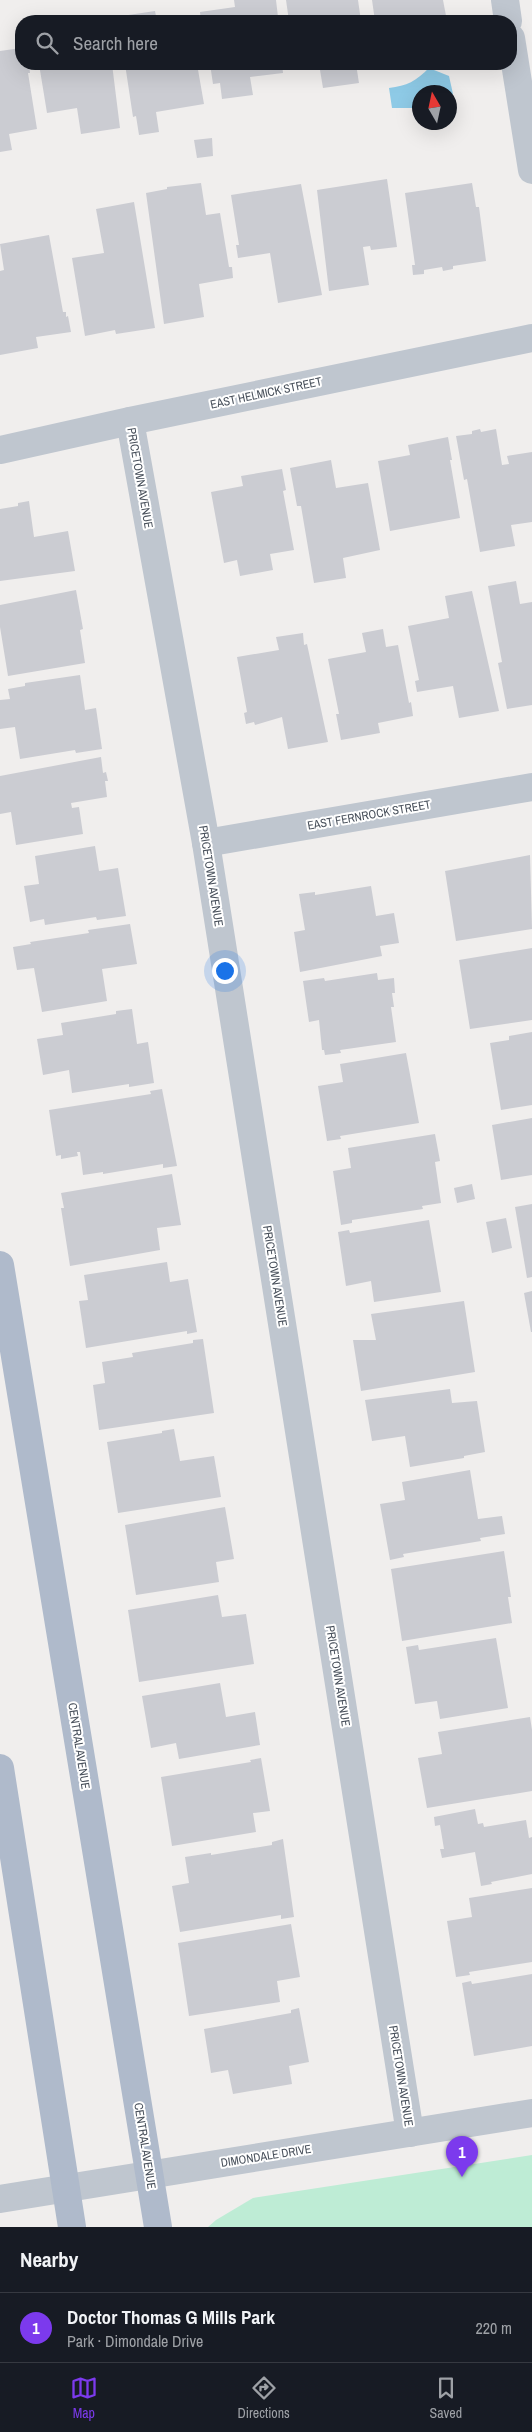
<!DOCTYPE html>
<meta charset="utf-8">
<style>
body{margin:0;font-family:"Archivo Narrow",sans-serif;background:#242831;color:#f1f3f6}
.compass{position:absolute;left:412px;top:85px;width:45px;height:45px;border-radius:50%;background:#171b24;box-shadow:0 5px 20px #0002;rotate:351deg}
.you{position:absolute;left:224px;top:970px;width:18px;height:18px;margin:-12px;border:4px solid #fff;border-radius:50%;background:#1a73e8;box-shadow:0 0 0 8px #1a73e833}
.badge{display:grid;place-items:center;width:32px;height:32px;border-radius:50%;background:#7c3aed;color:#fff;font-size:16px;font-weight:700}
.pin{position:absolute;translate:-50% -41px;filter:drop-shadow(0 1px 2px #0008)}
.pin::after{content:'';position:absolute;top:26px;width:18px;height:15px;background:inherit;clip-path:polygon(0 0,100% 0,50% 100%)}
.list{margin:0;padding:0;list-style:none}
h2{display:flex;justify-content:space-between;align-items:center;height:65px;margin:0;padding:0 20px;font-size:21px}
h2 small{font-size:16px;font-weight:400;color:#9ea1a6}
.list li{display:grid;grid-template-columns:32px 1fr auto;gap:15px;align-items:center;box-sizing:border-box;height:70px;padding:0 20px;border-top:1px solid #363941}
.list b{display:block;font-size:19px;white-space:nowrap}
.list p{margin:0;font-size:16px;white-space:nowrap;color:#9ea1a6}
.list em{font-size:16px;font-style:normal;color:#9ea1a6}
.icon{flex:none;width:28px;height:28px;fill:none;stroke:currentColor;stroke-width:2;stroke-linecap:round;stroke-linejoin:round}
.map{position:relative;flex:none;width:532px;height:2227px;overflow:hidden}
.search{position:absolute;background:#171b24;box-shadow:0 5px 20px #0002;left:15px;right:15px;top:15px;height:55px;display:flex;align-items:center;gap:12px;box-sizing:border-box;padding:0 18px;border-radius:20px;color:#9ea1a6;font-size:19px}
.sheet{height:135px;background:#171b24}
nav{display:flex;justify-content:space-around;align-items:center;box-sizing:border-box;height:70px;border-top:1px solid #363941;background:#171b24;font-size:14px;color:#9ea1a6}
nav a{display:grid;justify-items:center;gap:2px}
nav .on{color:#7c3aed}
.map>svg:first-child{display:block}
.green{fill:#beecd5}
.water{fill:#8ecae6}
.building{fill:#cbccd2}
.lines{fill:none;stroke-linecap:round;stroke-linejoin:round}
.minor{stroke:#bfc6cf;stroke-width:28}
.primary{stroke:#afbacb;stroke-width:28}
.labels{text-anchor:middle;stroke-width:4;stroke-linejoin:round;paint-order:stroke}
.street-label{font-size:12px;fill:#474f5a;stroke:#fff}
</style>
<div class="map">
<svg width="532" height="2227" viewBox="0 0 532 2227">
<rect width="100%" height="100%" fill="#f0eeed"/>
<polygon class="green" points="532,2155 532,2227 208,2227 216,2220 253,2198"/>
<path class="water" d="M429 68 449 76 453 94 450 97V92H420L419 108H392L389 88C407 86 416 81 429 68Z"/>
<g class="building">
<polygon points="234,0 276,0 278,17 276,18 276,21 201,21 200,12 235,7"/>
<polygon points="286,0 358,0 361,21 289,21"/>
<polygon points="372,0 443,0 447,21 375,21"/>
<polygon points="155,11 157,21 115,21 115,17"/>
<polygon points="21,48 21,64 29,64 30,73 28,73 37,129 9,134 12,150 0,152 0,51"/>
<polygon points="39,64 112,64 120,128 81,134 77,108 47,113"/>
<polygon points="125,64 197,64 204,104 156,112 159,132 139,135 136,116 133,117"/>
<polygon points="210,64 282,64 283,73 250,77 253,95 222,99 220,83 213,84"/>
<polygon points="319,64 356,64 359,83 323,88"/>
<polygon points="212,138 213,156 197,158 194,140"/>
<polygon points="387,179 397,247 371,250 370,246 363,247 369,285 329,291 317,190"/>
<polygon points="201,183 206,215 220,213 229,267 232,267 233,278 199,284 204,317 164,324 146,193 167,189 167,187"/>
<polygon points="472,183 476,207 479,207 486,261 453,266 453,269 443,271 442,267 424,270 424,274 413,275 412,265 415,265 405,193"/>
<polygon points="301,184 322,295 278,303 270,253 238,258 236,245 239,245 231,195"/>
<polygon points="134,202 155,328 116,334 115,330 85,336 72,258 104,253 96,209"/>
<polygon points="49,235 63,312 66,312 66,317 68,316 71,332 36,337 38,348 0,355 0,271 4,270 0,244"/>
<polygon points="480,429 481,432 496,429 502,465 509,464 507,456 532,452 532,522 511,525 515,546 480,552 467,479 464,480 456,436 472,434 472,431"/>
<polygon points="448,437 452,460 450,460 460,518 390,531 378,461 410,455 408,445"/>
<polygon points="331,460 336,488 368,483 380,550 343,558 346,578 314,583 301,506 297,506 290,468"/>
<polygon points="282,469 286,490 283,491 294,550 270,554 273,570 240,576 237,560 224,563 211,492 243,486 241,476"/>
<polygon points="29,501 34,537 68,531 75,571 0,581 0,509 18,506 18,503"/>
<polygon points="516,581 520,604 532,602 532,705 507,709 498,663 502,662 488,586"/>
<polygon points="76,590 83,629 80,630 85,663 8,676 0,627 0,605"/>
<polygon points="472,591 499,711 459,718 453,686 417,692 415,681 419,680 408,626 449,618 445,596"/>
<polygon points="383,629 386,647 398,645 409,703 411,702 413,716 378,723 380,733 341,740 336,714 339,714 328,659 366,652 362,633"/>
<polygon points="303,633 304,645 307,644 328,742 288,749 282,717 255,725 254,722 246,724 244,713 247,712 237,657 279,650 276,637"/>
<polygon points="80,675 85,710 96,708 102,749 76,753 75,750 20,759 15,727 0,729 0,700 10,699 8,689 25,686 25,683"/>
<polygon points="101,757 103,773 106,772 108,781 105,781 107,797 71,803 72,808 79,807 83,834 16,845 11,812 0,814 0,776"/>
<polygon points="95,846 99,871 118,868 126,916 97,920 96,917 45,925 44,919 30,922 24,886 39,884 35,856"/>
<polygon points="530,855 532,929 456,941 445,871"/>
<polygon points="371,886 376,916 394,913 399,943 380,946 382,956 300,972 294,932 305,930 299,894 315,892 315,895"/>
<polygon points="130,924 137,964 102,969 107,1001 42,1012 34,968 17,970 13,947 31,944 30,942 89,933 88,930"/>
<polygon points="532,948 532,1020 470,1029 459,960"/>
<polygon points="377,973 378,980 394,978 395,993 392,993 394,1007 391,1007 396,1042 340,1050 341,1053 325,1055 324,1050 322,1050 319,1020 309,1022 303,981 324,978 325,981"/>
<polygon points="132,1009 137,1044 148,1042 154,1083 129,1087 129,1084 72,1093 69,1070 43,1075 37,1039 63,1035 61,1023 116,1014 116,1011"/>
<polygon points="532,1032 532,1105 501,1110 490,1043 509,1040 509,1036"/>
<polygon points="406,1053 419,1123 340,1136 341,1139 327,1141 318,1086 343,1082 340,1064"/>
<polygon points="162,1089 177,1166 163,1168 163,1164 103,1174 103,1172 83,1175 80,1152 77,1152 78,1156 61,1159 61,1155 56,1156 49,1110 151,1094 150,1091"/>
<polygon points="532,1118 532,1175 501,1180 492,1125"/>
<polygon points="435,1134 440,1161 435,1162 441,1203 422,1206 423,1209 352,1220 352,1223 341,1225 333,1171 351,1168 348,1148"/>
<polygon points="172,1174 181,1225 157,1228 160,1250 70,1266 61,1208 64,1208 61,1193"/>
<polygon points="472,1184 475,1199 457,1203 454,1188"/>
<polygon points="532,1204 532,1277 527,1278 515,1207"/>
<polygon points="506,1218 512,1248 492,1253 486,1222"/>
<polygon points="429,1220 441,1292 374,1302 371,1281 346,1286 338,1232 349,1230 350,1233"/>
<polygon points="167,1262 170,1282 188,1279 197,1332 187,1334 187,1331 86,1348 79,1301 88,1300 84,1275"/>
<polygon points="532,1291 532,1332 531,1332 524,1293"/>
<polygon points="464,1301 475,1372 361,1391 353,1340 376,1340 371,1314"/>
<polygon points="203,1339 214,1413 99,1430 93,1385 105,1383 102,1362 133,1357 132,1353 193,1343 193,1340"/>
<polygon points="450,1389 452,1403 477,1401 485,1452 464,1456 464,1458 410,1467 405,1436 372,1441 365,1400"/>
<polygon points="174,1429 180,1461 214,1456 221,1497 118,1513 107,1442 162,1433 162,1431"/>
<polygon points="470,1470 478,1519 502,1516 505,1534 480,1538 481,1541 403,1554 404,1557 390,1560 380,1504 405,1500 402,1482"/>
<polygon points="225,1507 234,1559 216,1562 219,1582 136,1595 125,1525"/>
<polygon points="504,1551 511,1597 508,1597 512,1623 402,1641 391,1569"/>
<polygon points="218,1595 222,1617 246,1614 254,1664 139,1682 128,1610"/>
<polygon points="496,1638 508,1708 440,1719 437,1701 415,1704 406,1647 418,1645 419,1650"/>
<polygon points="220,1683 226,1717 255,1712 260,1745 179,1759 176,1743 151,1748 142,1696"/>
<polygon points="530,1717 532,1730 532,1791 427,1808 418,1758 442,1754 438,1732"/>
<polygon points="261,1758 270,1811 253,1813 256,1832 172,1846 161,1777 251,1762 250,1760"/>
<polygon points="475,1809 478,1824 483,1823 484,1827 526,1820 529,1838 532,1837 532,1874 491,1882 492,1884 481,1886 475,1852 442,1858 440,1849 444,1849 440,1825 435,1826 434,1817"/>
<polygon points="283,1839 294,1917 281,1919 281,1915 180,1932 172,1886 189,1883 185,1857 211,1853 211,1855 272,1845 272,1842"/>
<polygon points="532,1888 532,1962 469,1972 470,1975 456,1977 447,1921 472,1917 469,1898"/>
<polygon points="291,1924 300,1977 277,1981 280,2002 189,2016 178,1943"/>
<polygon points="532,1974 532,2046 474,2056 462,1983 471,1981 472,1984"/>
<polygon points="299,2008 309,2062 289,2066 292,2084 233,2094 228,2070 211,2073 204,2029 291,2013 291,2010"/>
</g>
<g class="lines">
<g class="minor">
<polyline points="505,0 508,21"/>
<polyline points="511,38 532,170"/>
<polyline points="130,421 206,843 410,2133"/>
<polyline points="0,450 130,421 532,338"/>
<polyline points="206,843 532,787"/>
<polyline points="0,2199 532,2113"/>
</g>
<g class="primary">
<polyline points="0,1265 158,2227"/>
<polyline points="0,1768 72,2227"/>
</g>
</g>
<g class="labels">
<g class="street-label">
<text transform="translate(266 393) rotate(-12)" y="4">EAST HELMICK STREET</text>
<text transform="translate(140 478) rotate(80)" y="4">PRICETOWN AVENUE</text>
<text transform="translate(369 815) rotate(-10)" y="4">EAST FERNROCK STREET</text>
<text transform="translate(211 876) rotate(81)" y="4">PRICETOWN AVENUE</text>
<text transform="translate(275 1276) rotate(81)" y="4">PRICETOWN AVENUE</text>
<text transform="translate(338 1676) rotate(81)" y="4">PRICETOWN AVENUE</text>
<text transform="translate(79 1746) rotate(81)" y="4">CENTRAL AVENUE</text>
<text transform="translate(401 2076) rotate(81)" y="4">PRICETOWN AVENUE</text>
<text transform="translate(145 2146) rotate(81)" y="4">CENTRAL AVENUE</text>
<text transform="translate(266 2156) rotate(-9)" y="4">DIMONDALE DRIVE</text>
</g>
</g>
</svg>
<svg class="compass" viewBox="-18 -18 36 36"><path d="M0-13l5 13h-10z" fill="#e53935"/><path d="M0 13l5-13h-10z" fill="#9ea1a6"/></svg>
<div class="you"></div>
<div class="pin badge" style="left:462px;top:2177px">1</div>
<div class="search"><svg class="icon" aria-label="search" viewBox="0 0 24 24"><circle cx="10" cy="10" r="6"/><path d="M15 15l6 6"/></svg>Search here</div>
</div>
<section class="sheet">
<h2>Nearby<small></small></h2>
<ul class="list">
<li><span class="badge">1</span><div><b>Doctor Thomas G Mills Park</b><p>Park · Dimondale Drive</p></div><em>220 m</em></li>
</ul>
</section>
<nav>
<a class="on"><svg class="icon" aria-label="map" viewBox="0 0 24 24"><path d="M3 6l6-2 6 2 6-2v14l-6 2-6-2-6 2zM9 4v14M15 6v14"/></svg>Map</a>
<a><svg class="icon" aria-label="directions" viewBox="0 0 24 24"><path d="M12 3l9 9-9 9-9-9zM9 14v-3h6M13 9l2 2-2 2"/></svg>Directions</a>
<a><svg class="icon" aria-label="saved" viewBox="0 0 24 24"><path d="M7 4h10v16l-5-4-5 4z"/></svg>Saved</a>
</nav>
